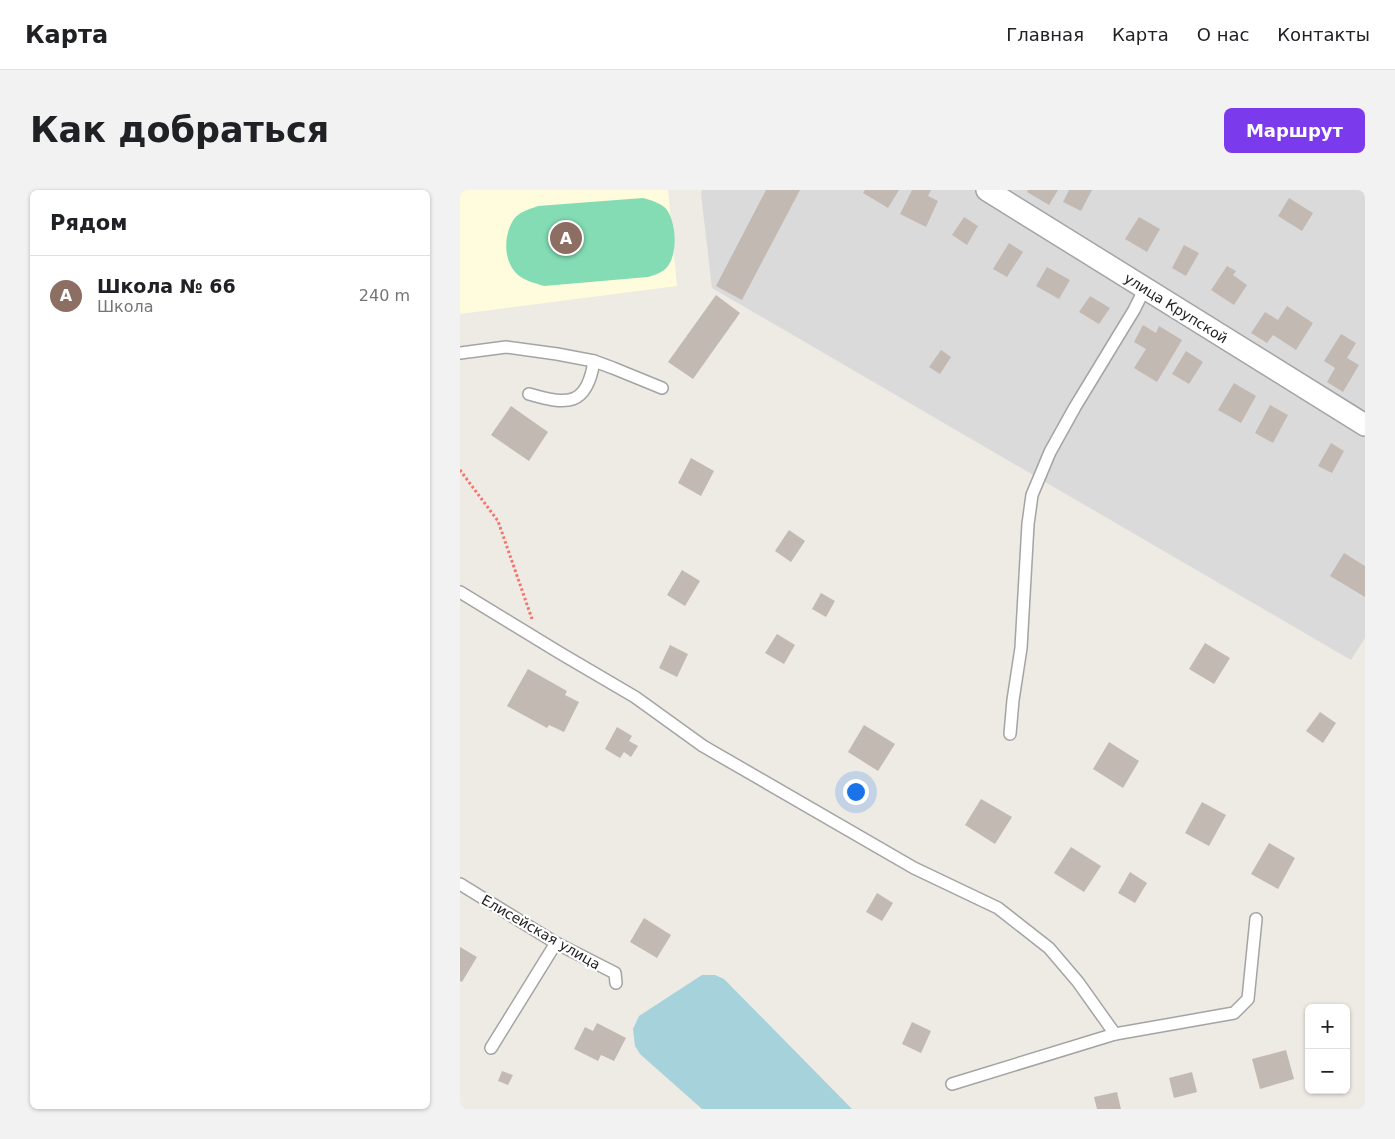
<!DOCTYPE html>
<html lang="ru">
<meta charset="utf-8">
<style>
body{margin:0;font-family:"DejaVu Sans",sans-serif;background:#f2f2f2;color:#202124}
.controls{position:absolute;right:15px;bottom:15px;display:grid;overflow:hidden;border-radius:8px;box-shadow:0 1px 4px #0004}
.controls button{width:45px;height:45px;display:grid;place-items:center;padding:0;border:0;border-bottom:1px solid #e0e0e0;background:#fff;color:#202124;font:25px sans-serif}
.you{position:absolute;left:395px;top:601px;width:18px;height:18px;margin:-12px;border:4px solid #fff;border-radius:50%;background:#1a73e8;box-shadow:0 0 0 8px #1a73e833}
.badge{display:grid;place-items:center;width:32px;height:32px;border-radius:50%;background:#7c3aed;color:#fff;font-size:16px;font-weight:700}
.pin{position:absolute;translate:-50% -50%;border:2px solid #fff;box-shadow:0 1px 5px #0006}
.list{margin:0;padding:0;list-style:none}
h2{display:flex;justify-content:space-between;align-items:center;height:65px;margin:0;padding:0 20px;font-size:21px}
h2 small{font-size:16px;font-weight:400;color:#757577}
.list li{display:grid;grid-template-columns:32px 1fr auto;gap:15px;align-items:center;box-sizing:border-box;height:80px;padding:0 20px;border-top:1px solid #e0e0e0}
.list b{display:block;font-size:19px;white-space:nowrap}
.list p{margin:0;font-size:16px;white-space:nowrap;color:#757577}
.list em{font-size:16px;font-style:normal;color:#757577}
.map{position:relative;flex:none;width:905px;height:919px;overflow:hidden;border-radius:8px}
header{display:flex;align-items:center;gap:30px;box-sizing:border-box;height:70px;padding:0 25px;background:#fff;border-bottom:1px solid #e0e0e0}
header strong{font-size:24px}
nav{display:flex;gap:28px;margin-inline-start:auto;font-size:18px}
.intro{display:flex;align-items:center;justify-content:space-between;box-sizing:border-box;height:120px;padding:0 30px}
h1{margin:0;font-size:35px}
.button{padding:12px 22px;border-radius:8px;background:#7c3aed;color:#fff;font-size:18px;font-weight:700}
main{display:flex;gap:30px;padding:0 30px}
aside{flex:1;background:#fff;border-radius:8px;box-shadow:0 1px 4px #0004}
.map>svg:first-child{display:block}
.residential{fill:#dbdada}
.education{fill:#fefcdd}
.pitch{fill:#83dcb4}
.water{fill:#a5d2db}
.building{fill:#c3b9b3}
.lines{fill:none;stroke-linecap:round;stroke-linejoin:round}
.lane-casing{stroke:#a4a4a4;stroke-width:14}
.street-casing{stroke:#a4a4a4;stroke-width:24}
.path{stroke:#f6736c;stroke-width:3;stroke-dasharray:2.5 2.5;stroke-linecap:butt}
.lane{stroke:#fff;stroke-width:11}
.street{stroke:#fff;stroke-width:21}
.labels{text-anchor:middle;stroke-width:4.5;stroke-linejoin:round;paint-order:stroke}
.street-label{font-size:14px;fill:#1d1d1d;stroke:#fff}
</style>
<header>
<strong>Карта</strong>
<nav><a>Главная</a><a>Карта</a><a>О нас</a><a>Контакты</a></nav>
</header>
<div class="intro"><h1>Как добраться</h1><a class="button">Маршрут</a></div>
<main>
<aside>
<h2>Рядом<small></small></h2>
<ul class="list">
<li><span class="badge" style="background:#8d6e63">A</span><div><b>Школа № 66</b><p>Школа</p></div><em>240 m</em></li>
</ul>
</aside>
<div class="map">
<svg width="905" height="919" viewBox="0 0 905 919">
<rect width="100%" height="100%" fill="#eeeae4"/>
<polygon class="residential" points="242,0 905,0 905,448 891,470 252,98 241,4"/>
<polygon class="education" points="0,0 208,0 217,96 0,124"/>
<path class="pitch" d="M183 8C190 10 202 13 207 20 216 33 218 62 208 76 204 82 195 85 188 87L84 96C75 93 65 91 58 85 43 72 43 45 54 29 59 22 70 19 78 16Z"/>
<polygon class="water" points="242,785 255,785 264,789 392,919 242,919 180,864 175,856 173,839 179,826"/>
<g class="building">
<polygon points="306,0 340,0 282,110 256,96"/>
<polygon points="405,0 439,0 428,18 403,3"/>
<polygon points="452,0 471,0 468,6 478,11 466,37 440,24"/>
<polygon points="568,0 598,0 589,15 567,2"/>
<polygon points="609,0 632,0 621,21 603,12"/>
<polygon points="829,8 853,23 842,41 818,26"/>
<polygon points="504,27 518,36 507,55 492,45"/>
<polygon points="679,27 700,39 687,62 665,49"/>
<polygon points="549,53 563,62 547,87 533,79"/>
<polygon points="724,55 739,63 726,86 712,78"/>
<polygon points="767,76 776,81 773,85 787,95 774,115 751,100"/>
<polygon points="587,77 610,90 599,109 576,96"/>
<polygon points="256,105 280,123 233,189 208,172"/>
<polygon points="630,106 650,118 639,134 619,122"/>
<polygon points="827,116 853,133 836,160 813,145 807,153 791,143 805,122 818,130"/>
<polygon points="683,135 696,143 699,136 722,150 697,192 674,178 686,159 674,152"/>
<polygon points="881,144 896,153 887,168 899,175 883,202 867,192 875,178 864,171"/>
<polygon points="481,160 491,167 480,184 469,177"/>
<polygon points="726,161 743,172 729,194 712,184"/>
<polygon points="774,193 796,206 781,233 758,220"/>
<polygon points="810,215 828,225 813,253 795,243"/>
<polygon points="51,216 88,242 69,271 31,245"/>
<polygon points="871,253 884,261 872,283 858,276"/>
<polygon points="231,268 254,281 241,306 218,293"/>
<polygon points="329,340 345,351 331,372 315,361"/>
<polygon points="884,363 905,376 905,407 870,386"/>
<polygon points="222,380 240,391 225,416 207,405"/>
<polygon points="361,403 375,411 366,427 352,419"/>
<polygon points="317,444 335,455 324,474 305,463"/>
<polygon points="745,453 770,468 754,494 729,479"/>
<polygon points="210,455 228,464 217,487 199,478"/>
<polygon points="68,479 107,501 105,505 119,512 104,542 89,535 87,538 47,516"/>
<polygon points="860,522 876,533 863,553 846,541"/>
<polygon points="404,535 435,554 418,581 388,562"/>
<polygon points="157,537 172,546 169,551 178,556 171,567 164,562 160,568 145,559"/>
<polygon points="649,552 679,571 663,598 633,579"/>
<polygon points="521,609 552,627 535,654 505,635"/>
<polygon points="742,612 766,625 749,656 725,643"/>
<polygon points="809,653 835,668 818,699 791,684"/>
<polygon points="611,657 641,676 624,702 594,683"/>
<polygon points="670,682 687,693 675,713 658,703"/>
<polygon points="417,703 433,713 422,731 406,722"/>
<polygon points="184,728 211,745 197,768 170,752"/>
<polygon points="0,757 17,767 2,792 0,791"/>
<polygon points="452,832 471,841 461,863 442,854"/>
<polygon points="137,833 166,848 154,871 141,865 138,871 114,859 125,837 133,841"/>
<polygon points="826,860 834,889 800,899 792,869"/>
<polygon points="42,881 53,885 48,895 38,891"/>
<polygon points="732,882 737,902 714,908 709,888"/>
<polygon points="657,902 661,919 637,919 634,907"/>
</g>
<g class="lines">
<defs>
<g id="lane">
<polyline points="0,163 46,157 97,164 134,171 153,178 202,198"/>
<path d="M69 204C107 215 127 217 134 171"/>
<polyline points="0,402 100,463 175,507 243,556 454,678 538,718 589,758 618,792 655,844"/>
<polyline points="550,544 553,510 561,458 568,334 572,305 590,262 615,217 674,120 685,98"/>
<polyline points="0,694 96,753 155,783 156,793"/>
<polyline points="31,858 96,753"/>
<polyline points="492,894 655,844 774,823 788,809 796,729"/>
</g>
<polyline id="street" points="527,0 905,235"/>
</defs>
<use href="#lane" class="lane-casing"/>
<use href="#street" class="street-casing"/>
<polyline class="path" points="0,280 38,331 72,429"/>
<use href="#lane" class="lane"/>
<use href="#street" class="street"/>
</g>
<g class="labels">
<g class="street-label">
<text transform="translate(716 118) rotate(32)" y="5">улица Крупской</text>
<text transform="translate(81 742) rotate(30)" y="5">Елисейская улица</text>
</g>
</g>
</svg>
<div class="controls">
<button>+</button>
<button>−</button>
</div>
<div class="you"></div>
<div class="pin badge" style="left:106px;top:48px;background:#8d6e63">A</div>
</div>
</main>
